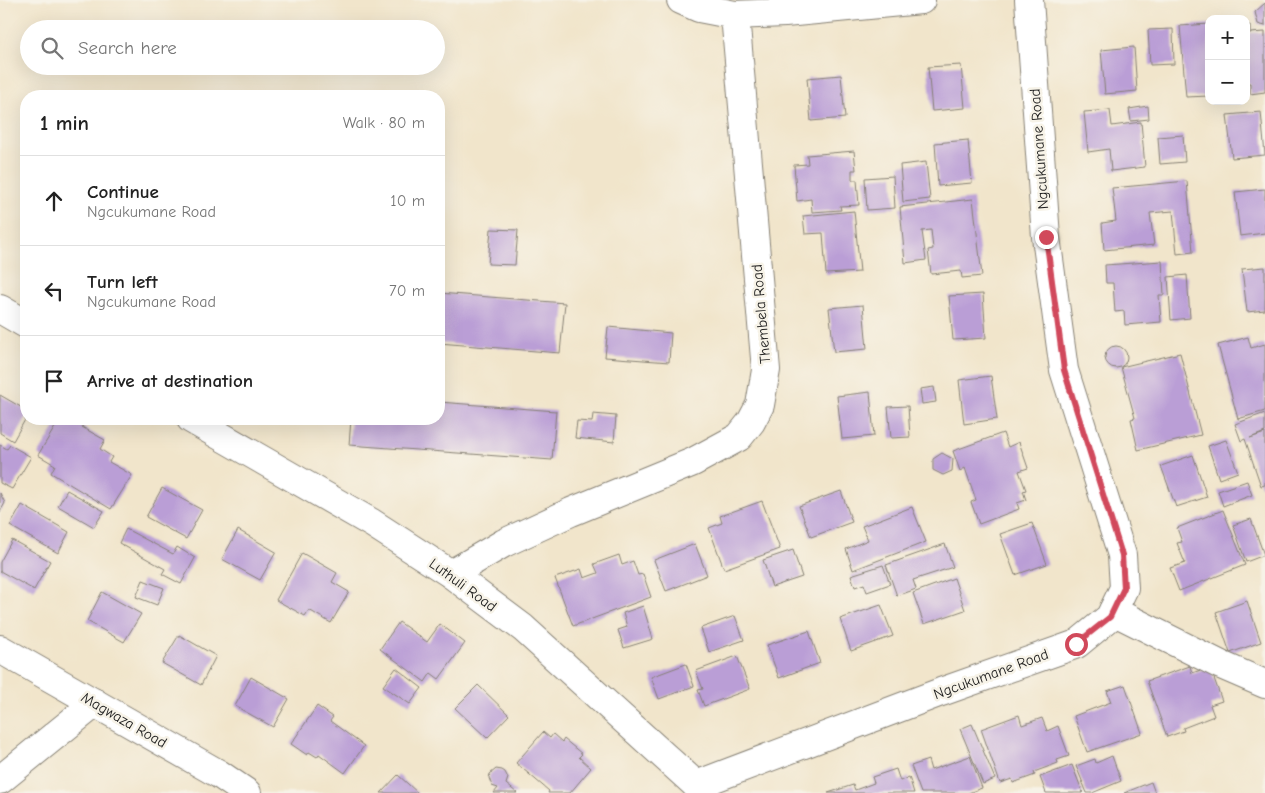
<!DOCTYPE html>
<meta charset="utf-8">
<style>
body{margin:0;font-family:"Comic Neue",sans-serif;background:#f6f6f6;color:#222}
.controls{position:absolute;right:15px;top:15px;display:grid;overflow:hidden;border-radius:10px;box-shadow:0 5px 20px #0002}
.controls button{width:45px;height:45px;display:grid;place-items:center;padding:0;border:0;border-bottom:1px solid #e0e0e0;background:#fff;color:#222;font:25px sans-serif}
.stop{position:absolute;width:15px;height:15px;margin:-11px;border:4px solid #d1495b;border-radius:50%;background:#fff}
.stop.end{background:#d1495b;border-color:#fff;box-shadow:0 1px 5px #0008}
.list{margin:0;padding:0;list-style:none}
h2{display:flex;justify-content:space-between;align-items:center;height:65px;margin:0;padding:0 20px;font-size:21px}
h2 small{font-size:16px;font-weight:400;color:#767676}
.list li{display:grid;grid-template-columns:32px 1fr auto;gap:15px;align-items:center;box-sizing:border-box;height:90px;padding:0 20px;border-top:1px solid #e0e0e0}
.list b{display:block;font-size:19px;white-space:nowrap}
.list p{margin:0;font-size:16px;white-space:nowrap;color:#767676}
.list em{font-size:16px;font-style:normal;color:#767676}
.icon{flex:none;width:28px;height:28px;fill:none;stroke:currentColor;stroke-width:2;stroke-linecap:round;stroke-linejoin:round}
.map{position:relative;flex:none;width:1265px;height:793px;overflow:hidden}
.search{position:absolute;background:#fff;box-shadow:0 5px 20px #0002;left:20px;top:20px;width:425px;height:55px;display:flex;align-items:center;gap:12px;box-sizing:border-box;padding:0 18px;border-radius:28px;color:#767676;font-size:19px}
.panel{position:absolute;background:#fff;box-shadow:0 5px 20px #0002;left:20px;top:90px;width:425px;height:335px;border-radius:20px}
.map>svg:first-child{display:block}
.building{fill:#ba9ed6}
.lines{fill:none;stroke-linecap:round;stroke-linejoin:round}
.street-casing{stroke:#868074;stroke-width:30}
.street{stroke:#fff;stroke-width:28}
.route{stroke:#d1495b;stroke-width:6}
.labels{text-anchor:middle;stroke-width:5;stroke-linejoin:round;paint-order:stroke}
.street-label{font-size:15px;fill:#1c1c1c;stroke:#f7f3e8}
</style>
<div class="map">
<svg width="1265" height="793" viewBox="0 0 1265 793">
<rect width="100%" height="100%" fill="#f7f3e8"/>
<filter id="ink" filterUnits="userSpaceOnUse"><feTurbulence type="fractalNoise" baseFrequency=".02" numOctaves="2"/><feDisplacementMap in="SourceGraphic" scale="10" xChannelSelector="R" yChannelSelector="G"/><feConvolveMatrix kernelMatrix="1 2 1 2 8 2 1 2 1" color-interpolation-filters="sRGB"/></filter>
<filter id="wash" filterUnits="userSpaceOnUse"><feTurbulence type="fractalNoise" baseFrequency=".0096" numOctaves="4" result="noise"/><feDisplacementMap in="SourceGraphic" scale="20" xChannelSelector="R" yChannelSelector="G"/><feGaussianBlur stdDeviation="1.12" result="paint"/><feColorMatrix in="noise" values="0 0 0 0 0 0 0 0 0 0 0 0 0 0 0 0 0 1.4 0 .05"/><feComposite in="paint" operator="in"/></filter>
<g filter="url(#wash)">
<rect width="100%" height="100%" fill="#f1e5cb"/>
<g id="blocks">
<g class="building">
<polygon points="1265,3 1265,26 1258,24 1255,12"/>
<polygon points="1209,24 1209,96 1186,97 1180,26"/>
<polygon points="1246,25 1250,25 1250,33 1265,32 1265,92 1250,94 1250,83 1246,83"/>
<polygon points="1173,29 1174,64 1150,65 1148,30"/>
<polygon points="1134,47 1137,91 1105,94 1101,50"/>
<polygon points="961,65 965,108 932,111 928,67"/>
<polygon points="841,75 845,118 811,121 807,78"/>
<polygon points="1148,106 1149,119 1131,121 1129,109"/>
<polygon points="1110,110 1112,126 1141,122 1145,167 1111,171 1109,149 1088,152 1084,112"/>
<polygon points="1261,112 1265,155 1232,158 1227,115"/>
<polygon points="1183,135 1185,162 1160,164 1158,137"/>
<polygon points="968,140 972,183 938,186 935,143"/>
<polygon points="854,151 856,170 852,170 852,180 857,180 859,205 840,206 841,210 812,212 811,199 797,201 794,165 808,164 807,155"/>
<polygon points="926,162 930,199 903,202 900,165"/>
<polygon points="893,176 895,208 867,210 865,178"/>
<polygon points="1187,181 1193,252 1177,254 1173,211 1150,213 1154,245 1104,250 1102,223 1116,221 1112,188"/>
<polygon points="1265,189 1265,233 1240,236 1235,192"/>
<polygon points="973,199 982,276 962,278 961,271 931,274 928,250 933,249 931,230 922,231 926,260 905,263 900,207"/>
<polygon points="854,211 860,272 826,274 823,233 805,234 803,216"/>
<polygon points="491,229 518,230 515,265 488,264"/>
<polygon points="1162,261 1164,295 1159,295 1161,322 1125,325 1124,311 1115,312 1113,283 1106,283 1105,265"/>
<polygon points="1265,267 1265,310 1247,312 1242,269"/>
<polygon points="1187,275 1190,318 1171,320 1168,277"/>
<polygon points="439,293 565,303 560,353 439,343"/>
<polygon points="983,294 986,338 953,340 949,296"/>
<polygon points="863,305 867,349 834,352 829,308"/>
<polygon points="608,327 671,333 669,362 605,357"/>
<polygon points="1248,337 1251,348 1265,344 1265,411 1238,419 1218,345"/>
<circle cx="1116" cy="357" r="11"/>
<polygon points="1180,353 1201,435 1138,450 1131,419 1135,418 1121,367"/>
<polygon points="991,376 997,419 964,424 959,380"/>
<polygon points="934,387 936,402 922,404 920,389"/>
<polygon points="870,392 874,436 842,439 837,396"/>
<polygon points="0,395 26,410 26,418 13,441 0,433"/>
<polygon points="439,402 556,411 552,460 349,445 351,419 439,419"/>
<polygon points="908,406 910,437 891,438 888,407"/>
<polygon points="1265,413 1265,432 1250,438 1265,433 1265,485 1261,486 1245,439 1241,441 1235,424"/>
<polygon points="593,414 616,416 614,442 575,438 577,421 592,422"/>
<polygon points="60,419 86,419 82,427 105,440 100,449 112,457 109,462 132,475 111,509 51,473 55,465 38,455"/>
<polygon points="1003,433 1008,447 1019,442 1028,468 1019,471 1026,490 1023,491 1026,500 1017,503 1019,509 979,524 971,502 976,500 965,468 960,471 953,451"/>
<polygon points="1226,440 1238,472 1219,479 1208,446"/>
<polygon points="0,445 7,449 10,445 31,457 12,489 0,483"/>
<polygon points="942,453 953,459 952,471 943,475 933,470 933,459"/>
<polygon points="1193,455 1207,497 1176,507 1161,466"/>
<polygon points="1247,481 1252,495 1223,506 1218,491"/>
<polygon points="162,488 202,510 186,539 146,517"/>
<polygon points="67,490 104,511 94,527 58,506"/>
<polygon points="841,491 852,522 811,537 799,506"/>
<polygon points="0,493 5,503 0,512"/>
<polygon points="762,501 780,549 724,569 709,528 722,523 720,516"/>
<polygon points="22,505 69,532 58,553 10,526"/>
<polygon points="912,507 926,542 853,570 846,549 868,540 862,526"/>
<polygon points="1223,510 1245,565 1179,591 1170,568 1185,563 1177,543 1182,542 1177,528"/>
<polygon points="1251,519 1264,555 1246,562 1233,525"/>
<polygon points="1032,523 1047,564 1015,575 1000,534"/>
<polygon points="126,529 173,554 177,547 195,558 181,584 162,574 165,569 119,543"/>
<polygon points="238,530 276,552 260,580 222,559"/>
<polygon points="12,540 50,561 34,590 0,571 0,562"/>
<polygon points="695,544 707,575 666,591 654,560"/>
<polygon points="945,544 953,567 913,580 916,589 897,596 886,565"/>
<polygon points="793,550 802,577 772,587 763,560"/>
<polygon points="302,553 337,573 332,582 349,592 331,623 309,610 305,616 276,600"/>
<polygon points="619,555 622,565 633,561 638,575 643,574 651,597 573,626 555,578 581,569 584,578 598,573 594,564"/>
<polygon points="883,565 890,584 867,592 864,584 855,587 851,575"/>
<polygon points="954,578 965,610 924,624 913,593"/>
<polygon points="143,580 164,588 157,605 136,597"/>
<polygon points="102,592 141,614 124,642 87,621"/>
<polygon points="1247,601 1261,642 1230,653 1216,612"/>
<polygon points="881,605 893,636 851,651 840,619"/>
<polygon points="643,606 653,639 624,648 618,630 627,627 623,613"/>
<polygon points="735,616 744,640 709,652 701,628"/>
<polygon points="399,622 427,642 440,624 465,643 439,679 431,673 425,682 380,649"/>
<polygon points="809,631 820,663 779,678 767,645"/>
<polygon points="179,635 216,656 201,685 162,663"/>
<polygon points="737,656 750,689 704,706 698,690 703,689 696,671"/>
<polygon points="686,664 694,686 659,699 651,677"/>
<polygon points="1190,666 1192,673 1210,667 1222,701 1210,705 1214,716 1183,728 1184,731 1167,737 1147,681"/>
<polygon points="396,668 422,688 410,704 383,686"/>
<polygon points="251,677 289,699 273,727 235,706"/>
<polygon points="478,685 509,715 487,738 455,708"/>
<polygon points="1125,685 1142,733 1087,752 1074,716 1111,702 1107,691"/>
<polygon points="317,706 333,717 330,721 364,746 345,773 319,754 317,757 309,752 307,755 291,744"/>
<polygon points="1019,715 1022,725 1042,718 1047,731 1058,726 1069,756 1057,760 1058,763 1034,772 1035,775 1013,783 1012,779 1000,783 981,729"/>
<polygon points="972,724 995,779 983,784 960,729"/>
<polygon points="543,732 550,738 553,734 562,742 564,739 582,754 579,757 591,768 570,793 548,793 549,791 516,763"/>
<polygon points="970,756 982,788 968,793 921,793 911,766 928,760 931,770"/>
<polygon points="1112,756 1121,781 1092,793 1087,793 1076,766 1095,759 1096,763"/>
<polygon points="1072,765 1083,793 1046,793 1040,777"/>
<polygon points="496,769 502,770 505,772 508,778 506,784 517,793 494,793 498,788 492,786 489,778 490,774"/>
<polygon points="896,769 900,781 909,777 914,793 828,793 853,785 855,790 874,783 872,777"/>
<polygon points="398,775 418,793 381,793"/>
<polygon points="1151,782 1155,793 1124,793"/>
</g>
</g>
</g>
<g filter="url(#ink)">
<use href="#blocks" fill-opacity="0" stroke="#868074" stroke-width="1"/>
<g class="lines">
<defs>
<g id="street">
<polyline points="681,0 699,8 735,15 785,13 921,0"/>
<polyline points="0,309 26,324"/>
<polyline points="191,419 372,523 451,574 523,628 705,793"/>
<polyline points="451,574 504,543 571,512 693,462 739,437 751,422 760,405 766,370 735,15"/>
<polyline points="1113,611 1221,665 1265,684"/>
<polyline points="0,649 219,774 247,793"/>
<polyline points="0,780 95,703"/>
<polyline points="696,785 941,692 1077,644 1110,617 1124,588 1122,555 1064,370 1046,237 1029,0"/>
</g>
</defs>
<use href="#street" class="street-casing"/>
<use href="#street" class="street"/>
</g>
</g>
<g class="lines" filter="url(#ink)">
<polyline class="route" points="1046,237 1064,370 1122,555 1124,588 1110,617 1076,644"/>
</g>
<g class="labels">
<g class="street-label">
<text transform="translate(1039 149) rotate(-94)" y="5">Ngcukumane Road</text>
<text transform="translate(761 314) rotate(-95)" y="5">Thembela Road</text>
<text transform="translate(463 585) rotate(36)" y="5">Luthuli Road</text>
<text transform="translate(991 674) rotate(-20)" y="5">Ngcukumane Road</text>
<text transform="translate(124 720) rotate(30)" y="5">Magwaza Road</text>
</g>
</g>
</svg>
<div class="controls">
<button>+</button>
<button>−</button>
</div>
<div class="stop" style="left:1076px;top:644px"></div>
<div class="stop end" style="left:1046px;top:237px"></div>
<div class="search"><svg class="icon" aria-label="search" viewBox="0 0 24 24"><circle cx="10" cy="10" r="6"/><path d="M15 15l6 6"/></svg>Search here</div>
<section class="panel">
<h2>1 min<small>Walk · 80 m</small></h2>
<ul class="list">
<li><svg class="icon" aria-label="ahead" viewBox="0 0 24 24"><path d="M12 20V5M6 11l6-6 6 6"/></svg><div><b>Continue</b><p>Ngcukumane Road</p></div><em>10 m</em></li>
<li><svg class="icon" aria-label="left" viewBox="0 0 24 24"><path d="M17 20v-9H6M10 6l-5 5 5 5"/></svg><div><b>Turn left</b><p>Ngcukumane Road</p></div><em>70 m</em></li>
<li><svg class="icon" aria-label="arrive" viewBox="0 0 24 24"><path d="M6 21V4h12l-3 4 3 4H6"/></svg><div><b>Arrive at destination</b></div></li>
</ul>
</section>
</div>
